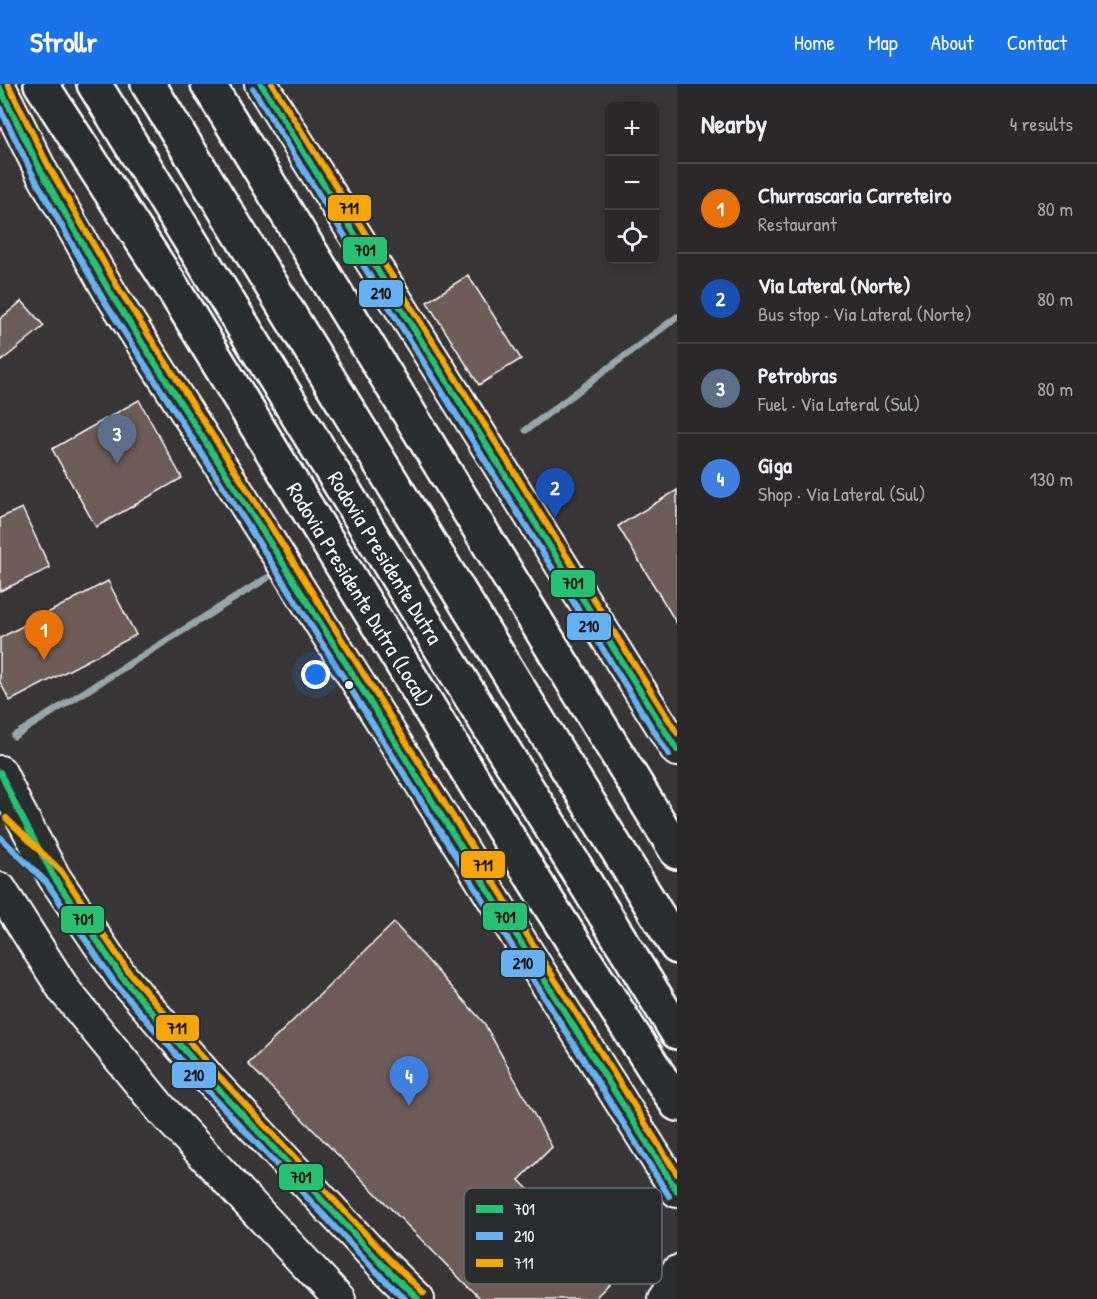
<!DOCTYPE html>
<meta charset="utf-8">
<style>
body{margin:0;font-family:"Patrick Hand",sans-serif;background:#323030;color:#f1f3f6}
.controls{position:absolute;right:18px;top:18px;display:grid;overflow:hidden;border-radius:9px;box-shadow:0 3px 15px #0003}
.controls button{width:54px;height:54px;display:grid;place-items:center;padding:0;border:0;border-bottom:2px solid #464445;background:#2a2828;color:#f1f3f6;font:30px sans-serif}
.you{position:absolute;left:316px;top:591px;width:21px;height:21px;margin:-15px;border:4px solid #fff;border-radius:50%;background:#1a73e8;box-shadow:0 0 0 9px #1a73e833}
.badge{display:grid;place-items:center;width:39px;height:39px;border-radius:50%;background:#1a73e8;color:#fff;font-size:20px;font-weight:700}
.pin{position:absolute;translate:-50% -50px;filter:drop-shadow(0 2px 3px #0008)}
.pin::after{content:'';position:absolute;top:32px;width:21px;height:18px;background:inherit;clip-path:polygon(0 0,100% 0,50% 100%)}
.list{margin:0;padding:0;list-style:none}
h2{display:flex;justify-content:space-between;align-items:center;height:78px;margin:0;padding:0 24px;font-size:26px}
h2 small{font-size:20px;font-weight:400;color:#a5a6a8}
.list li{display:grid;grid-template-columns:39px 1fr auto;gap:18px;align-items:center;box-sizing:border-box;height:90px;padding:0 24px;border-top:2px solid #464445}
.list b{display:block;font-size:22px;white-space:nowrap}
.list p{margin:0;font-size:20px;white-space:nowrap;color:#a5a6a8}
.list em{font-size:20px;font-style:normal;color:#a5a6a8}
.icon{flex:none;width:33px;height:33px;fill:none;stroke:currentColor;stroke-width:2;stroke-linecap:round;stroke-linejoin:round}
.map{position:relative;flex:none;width:677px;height:1215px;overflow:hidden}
header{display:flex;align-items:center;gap:36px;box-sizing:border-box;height:84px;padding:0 30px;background:#1a73e8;color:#fff}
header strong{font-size:28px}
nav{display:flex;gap:33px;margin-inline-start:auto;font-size:21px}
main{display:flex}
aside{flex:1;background:#2a2828}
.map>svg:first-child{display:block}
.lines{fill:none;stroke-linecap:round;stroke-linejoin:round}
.stream{stroke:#95a6ac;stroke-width:7}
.building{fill:#6e5c57;stroke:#fff;stroke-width:1.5}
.secondary-casing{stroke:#fff;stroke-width:36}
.highway-casing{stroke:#fff;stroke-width:38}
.secondary{stroke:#2a2d2e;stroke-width:32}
.highway{stroke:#2a2d2e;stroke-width:33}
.bus-1-casing{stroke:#2a2d2e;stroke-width:10}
.bus-2-casing{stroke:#2a2d2e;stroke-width:10}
.bus-3-casing{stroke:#2a2d2e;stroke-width:10}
.bus-1{stroke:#26c172;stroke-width:6}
.bus-2{stroke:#66b1f2;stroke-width:6}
.bus-3{stroke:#f7a600;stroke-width:6}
.bus-dot{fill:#fff;stroke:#2a2d2e;stroke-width:2}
.labels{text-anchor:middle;stroke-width:4.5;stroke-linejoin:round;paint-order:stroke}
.street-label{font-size:22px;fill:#fff;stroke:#2a2d2e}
.key{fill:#2a2d2e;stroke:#6a6c6d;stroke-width:1.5}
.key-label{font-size:16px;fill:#fff}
.line-badge{stroke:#2a2d2e;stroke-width:2}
.pale-badge-label{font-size:16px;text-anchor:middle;font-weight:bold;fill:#111}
</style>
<header>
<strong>Strollr</strong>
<nav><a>Home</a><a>Map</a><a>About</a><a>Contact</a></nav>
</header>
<main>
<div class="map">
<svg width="677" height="1215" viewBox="0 0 677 1215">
<rect width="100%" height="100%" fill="#383636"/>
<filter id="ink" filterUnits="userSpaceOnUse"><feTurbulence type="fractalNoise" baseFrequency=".0167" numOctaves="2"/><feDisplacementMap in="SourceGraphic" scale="12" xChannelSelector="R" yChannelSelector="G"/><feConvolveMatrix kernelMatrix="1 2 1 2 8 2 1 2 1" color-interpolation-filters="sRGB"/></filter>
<g filter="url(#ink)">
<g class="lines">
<g class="stream">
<polyline points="526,346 677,233"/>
<polyline points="14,652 267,494"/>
</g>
</g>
<g class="building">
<polygon points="468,191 521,275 479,301 427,218"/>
<polygon points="22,217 44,242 0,278 0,235"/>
<polygon points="139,316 182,394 96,443 52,365"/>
<polygon points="677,406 677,540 618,442"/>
<polygon points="22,424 50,484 0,507 0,434"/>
<polygon points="108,497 136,551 10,617 0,598 0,554"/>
<polygon points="394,839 484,939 552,1063 519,1096 615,1194 594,1215 480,1215 248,980"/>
</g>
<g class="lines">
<defs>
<g id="secondary">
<polyline points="261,0 677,666"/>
<polyline points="0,4 41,87 111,210 274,465 677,1107"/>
<polyline points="0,688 17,724 54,793 121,892 211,997 382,1180 418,1215"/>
<polyline points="0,805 65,907 162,1026 339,1215"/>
<path d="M664 1215C671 1207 671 1197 677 1188"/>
</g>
<g id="highway">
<path id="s1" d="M41 0 172 203 547 817 677 1020"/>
<path id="s2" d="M94 0 677 948"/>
<polyline points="148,0 677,863"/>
<polyline points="208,0 677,768"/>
</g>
</defs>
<use href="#secondary" class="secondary-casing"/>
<use href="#highway" class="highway-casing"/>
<use href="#secondary" class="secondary"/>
<use href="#highway" class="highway"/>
<defs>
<g id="bus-1">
<polyline points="261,0 677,666"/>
<polyline points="0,4 41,87 111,210 274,465 677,1107"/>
<polyline points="0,688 17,724 54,793 121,892 211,997 382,1180 418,1215"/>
</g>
<g id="bus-2">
<polyline points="253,5 669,671"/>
<polyline points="0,24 33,91 103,215 266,470 669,1112"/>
<polyline points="0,753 47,799 114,898 204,1003 375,1186 405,1215"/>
</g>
<g id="bus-3">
<polyline points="8,0 49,83 119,205 282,460 677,1090"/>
<polyline points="272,0 677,649"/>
<polyline points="6,734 61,787 128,887 218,991 388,1174 424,1209"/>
</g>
</defs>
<use href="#bus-1" class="bus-1-casing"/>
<use href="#bus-2" class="bus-2-casing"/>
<use href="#bus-3" class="bus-3-casing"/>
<use href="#bus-1" class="bus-1"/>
<use href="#bus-2" class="bus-2"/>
<use href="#bus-3" class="bus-3"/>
</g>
</g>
<circle class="bus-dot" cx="349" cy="601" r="5"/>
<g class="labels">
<g class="street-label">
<text dy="8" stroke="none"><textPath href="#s2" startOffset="556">Rodovia Presidente Dutra</textPath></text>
<text dy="8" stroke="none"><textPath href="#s1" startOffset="602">Rodovia Presidente Dutra (Local)</textPath></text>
</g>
</g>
<rect x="464" y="1104" width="198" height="96" rx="9" class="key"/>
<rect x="476" y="1121" width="27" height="8" fill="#26c172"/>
<rect x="476" y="1148" width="27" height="8" fill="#66b1f2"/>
<rect x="476" y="1175" width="27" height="8" fill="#f7a600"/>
<g class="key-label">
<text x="514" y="1131">701</text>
<text x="514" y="1158">210</text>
<text x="514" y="1185">711</text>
</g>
<g class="line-badge">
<rect x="327" y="110" width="45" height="28" rx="6" fill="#f7a600"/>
<rect x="342" y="152" width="46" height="29" rx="6" fill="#26c172"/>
<rect x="358" y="195" width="46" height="29" rx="6" fill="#66b1f2"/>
<rect x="550" y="485" width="46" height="29" rx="6" fill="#26c172"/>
<rect x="566" y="528" width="46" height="29" rx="6" fill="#66b1f2"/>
<rect x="460" y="766" width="46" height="29" rx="6" fill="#f7a600"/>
<rect x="482" y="818" width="46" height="29" rx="6" fill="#26c172"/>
<rect x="60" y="821" width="45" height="29" rx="6" fill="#26c172"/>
<rect x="500" y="865" width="46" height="29" rx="6" fill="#66b1f2"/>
<rect x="155" y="930" width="45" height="28" rx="6" fill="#f7a600"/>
<rect x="171" y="977" width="46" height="28" rx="6" fill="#66b1f2"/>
<rect x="278" y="1079" width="46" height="28" rx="6" fill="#26c172"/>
</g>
<g class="pale-badge-label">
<text x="349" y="130">711</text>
<text x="365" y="172">701</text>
<text x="381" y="215">210</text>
<text x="573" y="505">701</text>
<text x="589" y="548">210</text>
<text x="483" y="787">711</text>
<text x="505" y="839">701</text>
<text x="83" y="841">701</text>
<text x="523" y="885">210</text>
<text x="177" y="950">711</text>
<text x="194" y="997">210</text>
<text x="301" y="1099">701</text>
</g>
</svg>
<div class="controls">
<button>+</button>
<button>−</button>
<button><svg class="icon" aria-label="locate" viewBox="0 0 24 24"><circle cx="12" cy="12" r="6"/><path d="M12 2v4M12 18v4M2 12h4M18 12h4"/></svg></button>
</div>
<div class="you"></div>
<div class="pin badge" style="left:44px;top:576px;background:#e8710a">1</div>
<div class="pin badge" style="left:555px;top:434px;background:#1a4fb4">2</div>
<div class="pin badge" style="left:117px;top:380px;background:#5c6f8a">3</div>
<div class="pin badge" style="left:409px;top:1022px;background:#3f7fe0">4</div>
</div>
<aside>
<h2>Nearby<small>4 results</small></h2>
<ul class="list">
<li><span class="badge" style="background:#e8710a">1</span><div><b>Churrascaria Carreteiro</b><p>Restaurant</p></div><em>80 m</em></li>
<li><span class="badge" style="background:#1a4fb4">2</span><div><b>Via Lateral (Norte)</b><p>Bus stop · Via Lateral (Norte)</p></div><em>80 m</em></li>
<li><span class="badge" style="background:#5c6f8a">3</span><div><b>Petrobras</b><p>Fuel · Via Lateral (Sul)</p></div><em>80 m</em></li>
<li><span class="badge" style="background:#3f7fe0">4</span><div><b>Giga</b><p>Shop · Via Lateral (Sul)</p></div><em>130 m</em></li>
</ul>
</aside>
</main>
